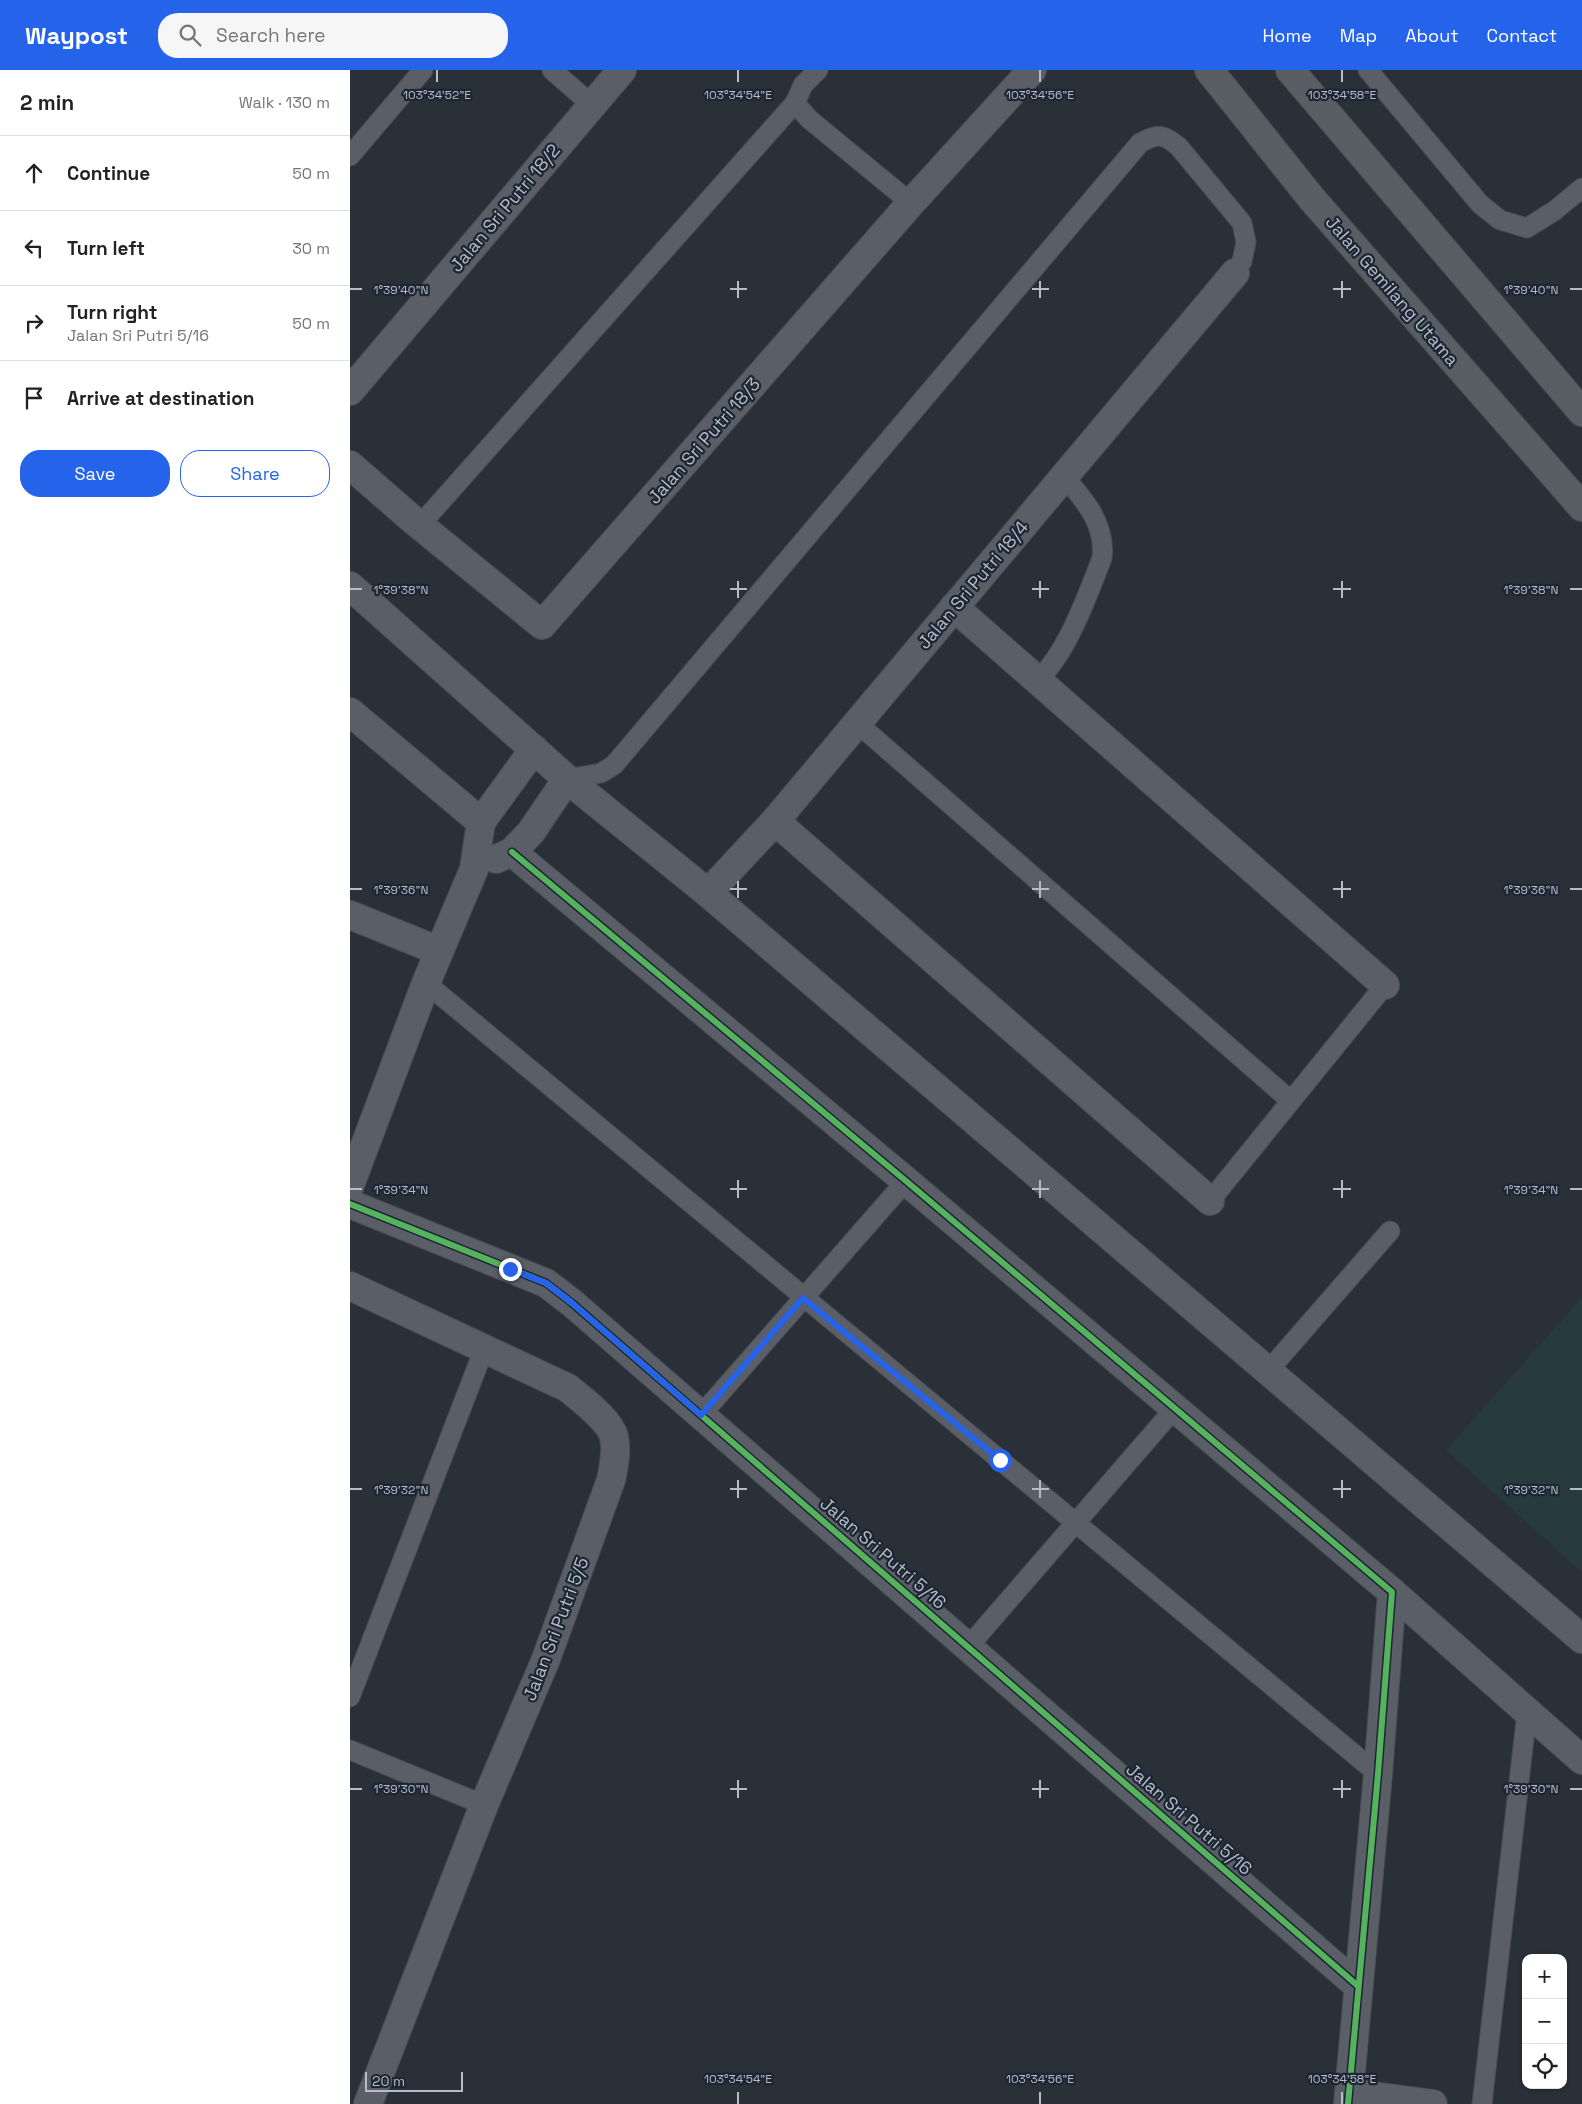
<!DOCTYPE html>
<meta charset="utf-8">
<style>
body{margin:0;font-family:"Space Grotesk",sans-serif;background:#f6f6f6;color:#222}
.controls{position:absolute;right:15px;bottom:15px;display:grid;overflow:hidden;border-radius:10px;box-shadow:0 1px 4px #0004}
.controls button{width:45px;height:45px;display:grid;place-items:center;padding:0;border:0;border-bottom:1px solid #e0e0e0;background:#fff;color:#222;font:25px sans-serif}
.scale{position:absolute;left:15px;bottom:12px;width:98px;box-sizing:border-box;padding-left:5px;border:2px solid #b4bcc9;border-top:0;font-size:14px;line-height:18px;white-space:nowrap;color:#b4bcc9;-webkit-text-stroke:4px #1d2633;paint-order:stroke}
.stop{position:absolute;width:15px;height:15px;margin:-11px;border:4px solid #2563eb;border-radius:50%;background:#fff}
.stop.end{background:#2563eb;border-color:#fff;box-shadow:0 1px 5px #0008}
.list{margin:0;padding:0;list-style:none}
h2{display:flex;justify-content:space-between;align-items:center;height:65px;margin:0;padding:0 20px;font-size:21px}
h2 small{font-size:16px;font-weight:400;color:#767676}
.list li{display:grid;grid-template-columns:32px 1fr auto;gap:15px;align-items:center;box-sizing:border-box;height:75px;padding:0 20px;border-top:1px solid #e0e0e0}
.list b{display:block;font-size:19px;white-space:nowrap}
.list p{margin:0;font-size:16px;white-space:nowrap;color:#767676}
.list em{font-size:16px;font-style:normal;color:#767676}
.actions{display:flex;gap:10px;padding:15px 20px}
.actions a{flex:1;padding:11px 0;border:1px solid #2563eb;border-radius:20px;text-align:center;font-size:18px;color:#2563eb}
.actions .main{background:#2563eb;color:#fff}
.icon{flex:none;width:28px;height:28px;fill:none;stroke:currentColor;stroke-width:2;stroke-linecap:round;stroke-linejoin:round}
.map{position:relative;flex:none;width:1232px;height:2034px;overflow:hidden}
header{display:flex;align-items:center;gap:30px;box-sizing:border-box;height:70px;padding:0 25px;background:#2563eb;color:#fff}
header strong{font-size:24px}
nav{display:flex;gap:28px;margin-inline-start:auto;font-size:18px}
.search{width:350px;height:45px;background:#f6f6f6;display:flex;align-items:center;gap:12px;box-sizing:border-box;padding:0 18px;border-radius:20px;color:#767676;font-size:19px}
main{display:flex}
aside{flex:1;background:#fff}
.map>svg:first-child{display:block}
.pitch{fill:#273a3e}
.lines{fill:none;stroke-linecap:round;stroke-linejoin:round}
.service-casing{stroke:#484c53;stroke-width:21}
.minor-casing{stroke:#484c53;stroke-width:30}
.secondary-casing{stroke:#484c53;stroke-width:30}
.service{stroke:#5a5e66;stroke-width:19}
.minor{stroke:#5a5e66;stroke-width:28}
.secondary{stroke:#595d64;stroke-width:28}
.cycleway-casing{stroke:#1d2633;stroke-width:9}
.cycleway{stroke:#56b35d;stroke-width:6}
.route{stroke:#2563eb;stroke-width:6}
.ticks{fill:none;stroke:#b4bcc9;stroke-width:2}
.labels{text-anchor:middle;stroke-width:4.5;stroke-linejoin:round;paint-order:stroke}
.street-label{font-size:18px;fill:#b4bcc9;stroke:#1d2633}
.ticks-label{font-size:12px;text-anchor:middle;fill:#b4bcc9;stroke:#1d2633;stroke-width:4.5;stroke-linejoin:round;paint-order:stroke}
</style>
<header>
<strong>Waypost</strong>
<div class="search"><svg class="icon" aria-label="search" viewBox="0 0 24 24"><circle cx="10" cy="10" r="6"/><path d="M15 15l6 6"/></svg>Search here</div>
<nav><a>Home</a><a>Map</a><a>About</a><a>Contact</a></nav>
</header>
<main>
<aside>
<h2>2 min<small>Walk · 130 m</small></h2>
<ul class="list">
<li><svg class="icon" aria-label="ahead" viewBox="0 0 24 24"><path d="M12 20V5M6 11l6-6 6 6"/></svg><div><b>Continue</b></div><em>50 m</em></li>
<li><svg class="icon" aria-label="left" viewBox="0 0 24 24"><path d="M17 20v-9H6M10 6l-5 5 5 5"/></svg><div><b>Turn left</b></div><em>30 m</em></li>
<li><svg class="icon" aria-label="right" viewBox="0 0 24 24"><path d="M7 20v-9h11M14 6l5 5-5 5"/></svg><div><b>Turn right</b><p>Jalan Sri Putri 5/16</p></div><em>50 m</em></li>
<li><svg class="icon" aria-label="arrive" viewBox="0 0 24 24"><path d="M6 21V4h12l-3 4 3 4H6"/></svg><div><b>Arrive at destination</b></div></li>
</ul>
<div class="actions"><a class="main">Save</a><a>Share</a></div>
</aside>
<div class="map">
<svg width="1232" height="2034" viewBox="0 0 1232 2034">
<rect width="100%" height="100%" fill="#2a3038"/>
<polygon class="pitch" points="1232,1228 1232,1502 1096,1380"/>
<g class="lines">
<defs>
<g id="service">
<polyline points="202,0 242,35"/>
<polyline points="1018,0 1130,134 1150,150 1177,158 1204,141 1232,118"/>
<polyline points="445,33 459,49 561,133"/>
<polyline points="0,86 73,0"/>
<polyline points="70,455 445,33 453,15 468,0"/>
<path d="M687 610C716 586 738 524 752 488 756 455 735 430 714 407"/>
<polyline points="507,653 941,1031"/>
<path d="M217 709 251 703 264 695 790 73C808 63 814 64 829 77L892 153 896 172 892 191 885 203"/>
<polyline points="76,913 1028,1704"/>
<polyline points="860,1131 1035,915"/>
<polyline points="918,1301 1040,1161"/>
<polyline points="351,1345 556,1111"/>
<polyline points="618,1577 825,1338"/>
<polyline points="0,1627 134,1279"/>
<polyline points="0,1680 134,1735"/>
<polyline points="1132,2034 1177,1642"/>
</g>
<g id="minor">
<polyline points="0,321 272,0"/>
<polyline points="0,395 62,449 192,555 561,133 682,0"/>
<polyline points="0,516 217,709 358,823 1232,1569"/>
<polyline points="604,537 1035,915"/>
<polyline points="0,642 131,752"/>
<polyline points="425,751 860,1131"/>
<polyline points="162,782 556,1111 1042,1522 1028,1704 998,2034"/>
<polyline points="146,789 162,782 181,762 217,709"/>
<polyline points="358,823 425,751 885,203"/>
<polyline points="0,845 89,881"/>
<polyline points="0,1115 76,913 124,799 131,752 184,679"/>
<polyline points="0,1134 196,1213 222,1233 1008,1916"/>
<path d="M0 1216 218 1318C231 1329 260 1350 264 1367 267 1381 264 1396 261 1410L196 1589 134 1735 18 2034"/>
<polyline points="1042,1522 1232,1690"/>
<polyline points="1000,2023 1083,2034"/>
</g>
<g id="secondary">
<polyline points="859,0 962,129 1232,437"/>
<polyline points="940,0 1232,342"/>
</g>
</defs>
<use href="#service" class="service-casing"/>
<use href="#minor" class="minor-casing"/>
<use href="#secondary" class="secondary-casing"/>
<use href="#service" class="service"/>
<use href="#minor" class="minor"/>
<use href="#secondary" class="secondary"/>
<defs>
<g id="cycleway">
<polyline points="162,782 556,1111 1042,1522 1028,1704 998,2034"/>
<polyline points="0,1134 196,1213 222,1233 1008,1916"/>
</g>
</defs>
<use href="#cycleway" class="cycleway-casing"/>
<use href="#cycleway" class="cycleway"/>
</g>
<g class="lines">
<polyline class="route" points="160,1199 196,1213 222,1233 351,1345 453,1228 650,1390"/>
</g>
<path class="ticks" d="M87 0V12M388 0V12M690 0V12M992 0V12M388 211V228M690 211V228M992 211V228M0 219H12M380 219H397M682 219H699M983 219H1001M1220 219H1232M388 511V528M690 511V528M992 511V528M0 519H12M380 519H397M682 519H699M983 519H1001M1220 519H1232M388 811V828M690 811V828M992 811V828M0 819H12M380 819H397M682 819H699M983 819H1001M1220 819H1232M388 1110V1128M690 1110V1128M992 1110V1128M0 1119H12M380 1119H397M682 1119H699M983 1119H1001M1220 1119H1232M388 1410V1428M690 1410V1428M992 1410V1428M0 1419H12M380 1419H397M682 1419H699M983 1419H1001M1220 1419H1232M388 1710V1728M690 1710V1728M992 1710V1728M0 1719H12M380 1719H397M682 1719H699M983 1719H1001M1220 1719H1232M388 2022V2034M690 2022V2034M992 2022V2034"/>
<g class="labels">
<g class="street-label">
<text transform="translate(155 138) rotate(-50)" y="6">Jalan Sri Putri 18/2</text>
<text transform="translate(1042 221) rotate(49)" y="6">Jalan Gemilang Utama</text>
<text transform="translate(354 371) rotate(-49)" y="6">Jalan Sri Putri 18/3</text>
<text transform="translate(623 515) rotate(-50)" y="6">Jalan Sri Putri 18/4</text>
<text transform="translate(533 1483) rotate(41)" y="6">Jalan Sri Putri 5/16</text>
<text transform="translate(206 1559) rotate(-69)" y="6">Jalan Sri Putri 5/5</text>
<text transform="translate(839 1749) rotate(41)" y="6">Jalan Sri Putri 5/16</text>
</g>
</g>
<g class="ticks-label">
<text x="87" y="29">103°34'52"E</text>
<text x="388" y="29">103°34'54"E</text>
<text x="690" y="29">103°34'56"E</text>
<text x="992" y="29">103°34'58"E</text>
<text x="51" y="224">1°39'40"N</text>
<text x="1181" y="224">1°39'40"N</text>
<text x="51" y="524">1°39'38"N</text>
<text x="1181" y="524">1°39'38"N</text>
<text x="51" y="824">1°39'36"N</text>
<text x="1181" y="824">1°39'36"N</text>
<text x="51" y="1124">1°39'34"N</text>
<text x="1181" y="1124">1°39'34"N</text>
<text x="51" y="1424">1°39'32"N</text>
<text x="1181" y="1424">1°39'32"N</text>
<text x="51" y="1723">1°39'30"N</text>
<text x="1181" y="1723">1°39'30"N</text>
<text x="388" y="2013">103°34'54"E</text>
<text x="690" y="2013">103°34'56"E</text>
<text x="992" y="2013">103°34'58"E</text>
</g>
</svg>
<div class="controls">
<button>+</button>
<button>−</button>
<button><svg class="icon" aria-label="locate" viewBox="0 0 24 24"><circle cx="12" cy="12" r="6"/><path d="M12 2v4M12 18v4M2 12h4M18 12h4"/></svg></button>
</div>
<div class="scale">20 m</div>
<div class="stop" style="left:650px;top:1390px"></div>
<div class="stop end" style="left:160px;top:1199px"></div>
</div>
</main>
